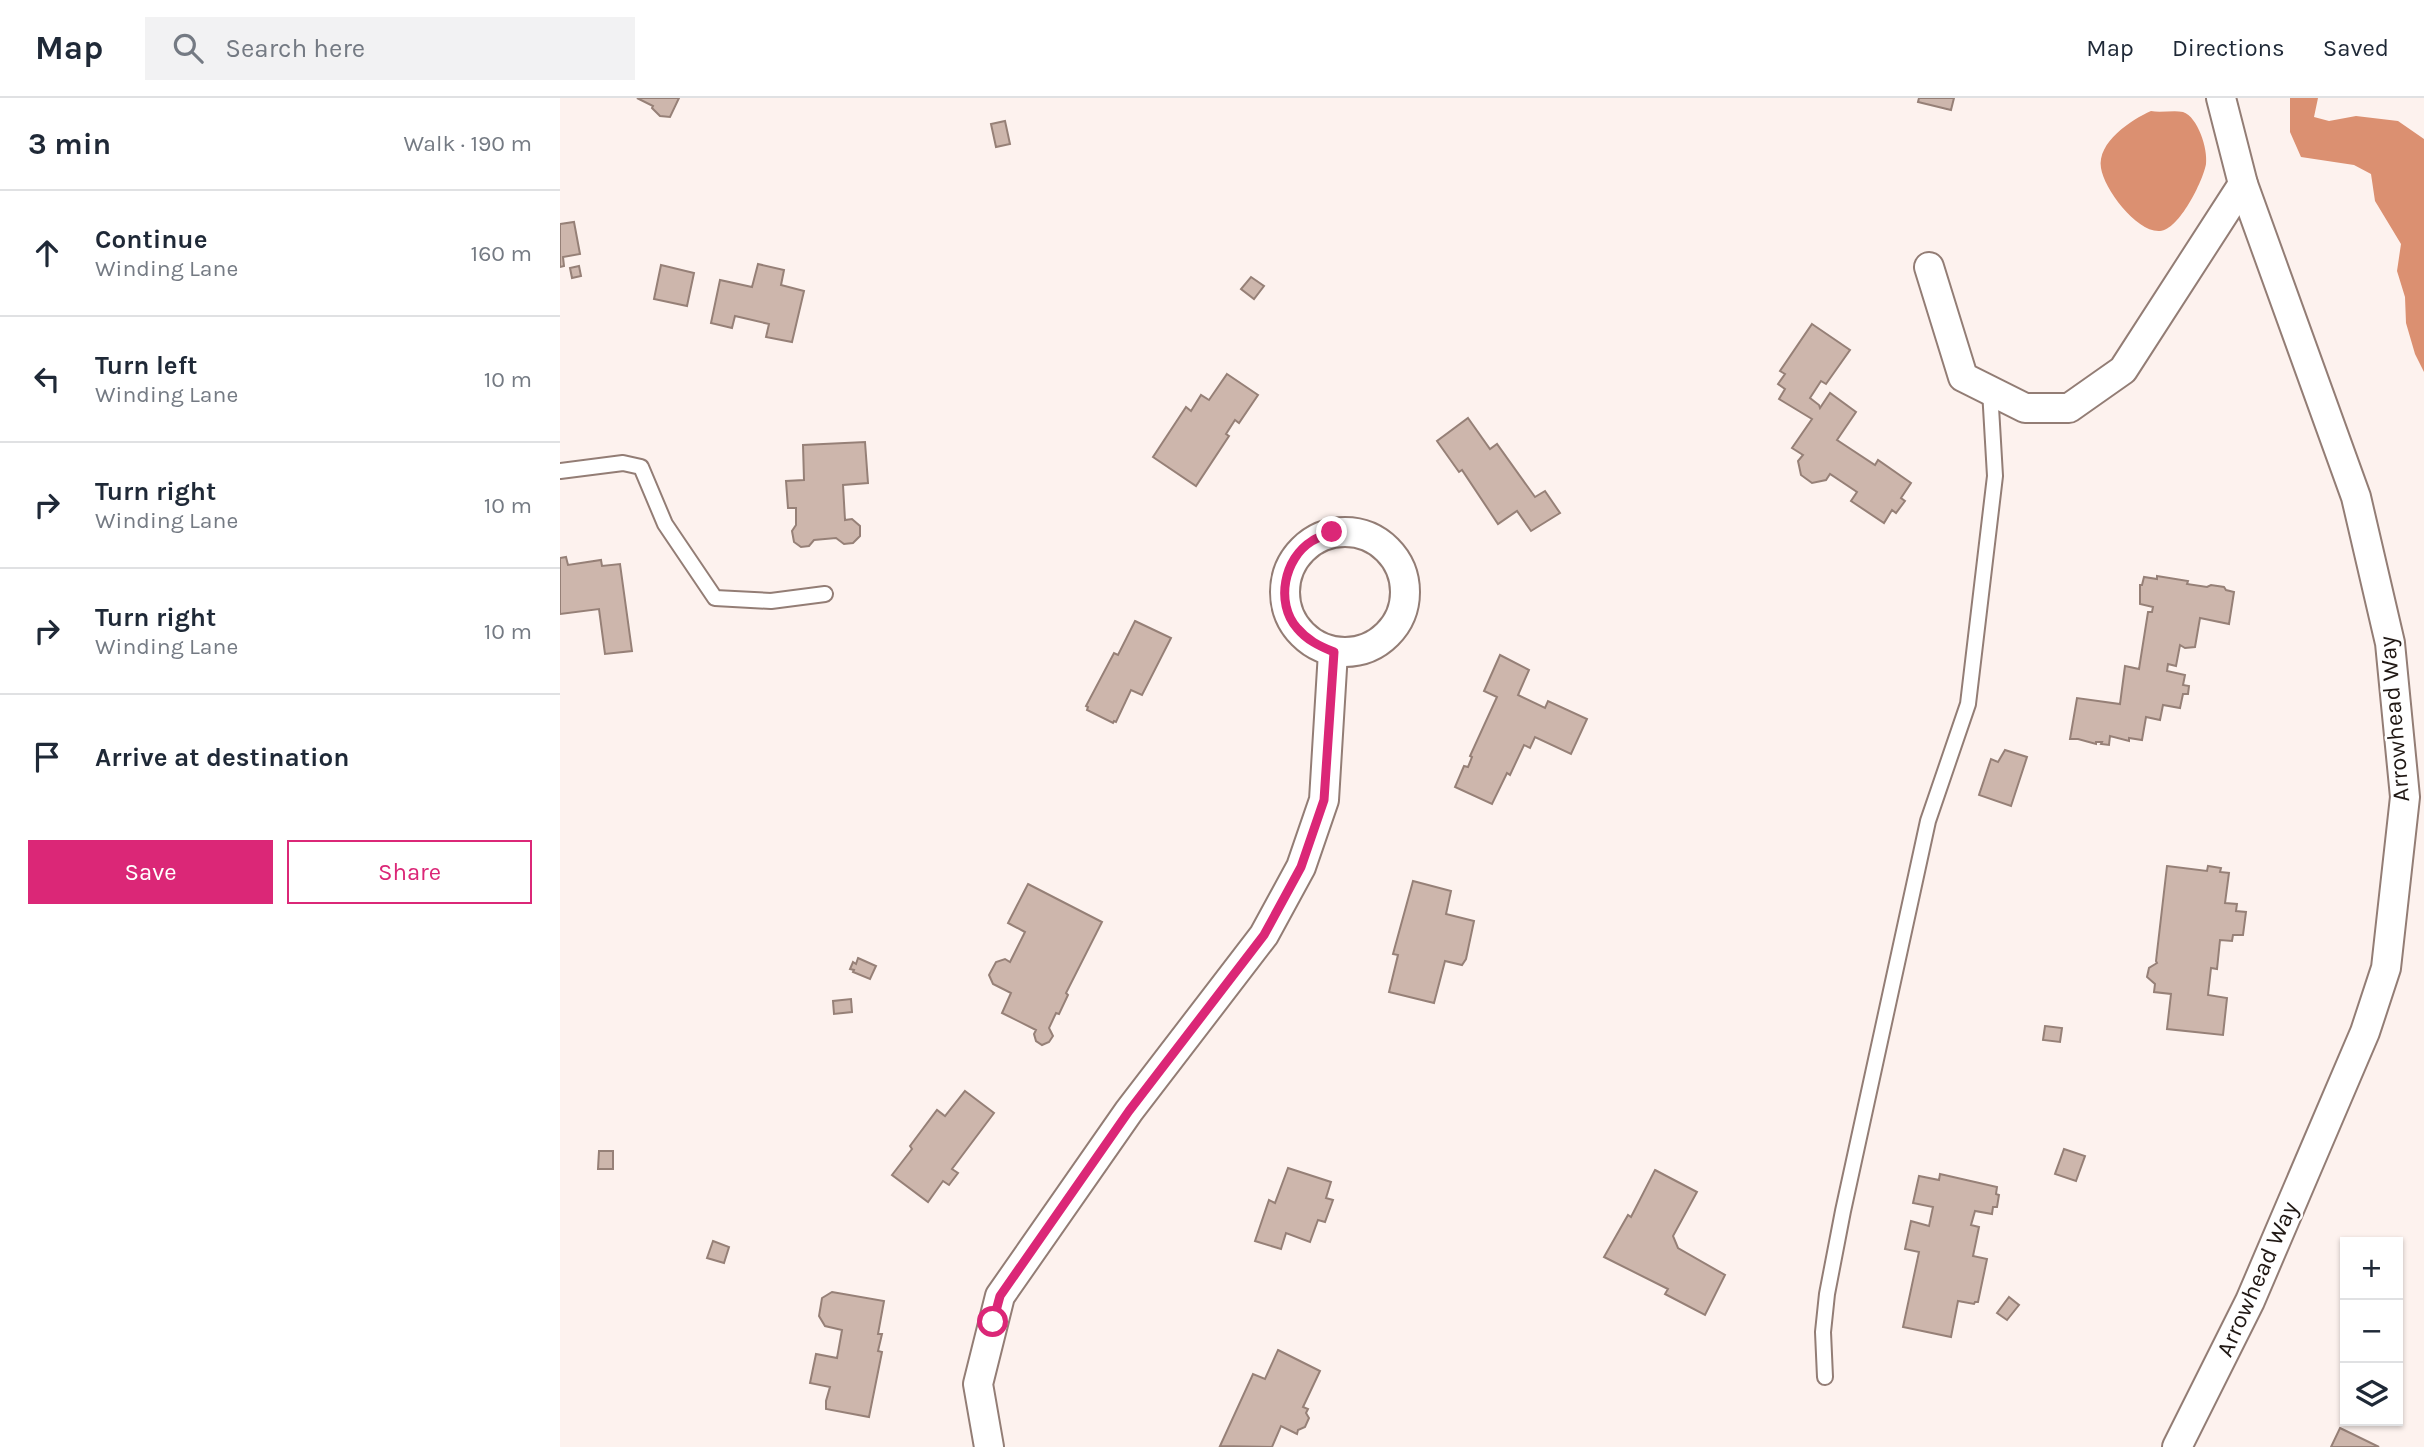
<!DOCTYPE html>
<meta charset="utf-8">
<style>
body{margin:0;font-family:Karla,sans-serif;background:#f2f2f3;color:#1f2937}
.controls{position:absolute;right:21px;bottom:21px;display:grid;overflow:hidden;border-radius:0px;box-shadow:0 2px 5px #0004}
.controls button{width:63px;height:63px;display:grid;place-items:center;padding:0;border:0;border-bottom:2px solid #e0e1e3;background:#fff;color:#1f2937;font:35px sans-serif}
.stop{position:absolute;width:21px;height:21px;margin:-16px;border:5px solid #db2777;border-radius:50%;background:#fff}
.stop.end{background:#db2777;border-color:#fff;box-shadow:0 2px 7px #0008}
.list{margin:0;padding:0;list-style:none}
h2{display:flex;justify-content:space-between;align-items:center;height:91px;margin:0;padding:0 28px;font-size:30px}
h2 small{font-size:23px;font-weight:400;color:#747a83}
.list li{display:grid;grid-template-columns:46px 1fr auto;gap:21px;align-items:center;box-sizing:border-box;height:126px;padding:0 28px;border-top:2px solid #e0e1e3}
.list b{display:block;font-size:26px;white-space:nowrap}
.list p{margin:0;font-size:23px;white-space:nowrap;color:#747a83}
.list em{font-size:23px;font-style:normal;color:#747a83}
.actions{display:flex;gap:14px;padding:21px 28px}
.actions a{flex:1;padding:16px 0;border:2px solid #db2777;border-radius:0px;text-align:center;font-size:24px;color:#db2777}
.actions .main{background:#db2777;color:#fff}
.icon{flex:none;width:38px;height:38px;fill:none;stroke:currentColor;stroke-width:2;stroke-linecap:round;stroke-linejoin:round}
.map{position:relative;flex:none;width:1864px;height:1349px;overflow:hidden}
header{display:flex;align-items:center;gap:42px;box-sizing:border-box;height:98px;padding:0 35px;background:#fff;border-bottom:2px solid #e0e1e3}
header strong{font-size:33px}
nav{display:flex;gap:38px;margin-inline-start:auto;font-size:24px}
.search{width:490px;height:63px;background:#f2f2f3;display:flex;align-items:center;gap:18px;box-sizing:border-box;padding:0 24px;border-radius:0px;color:#747a83;font-size:26px}
main{display:flex}
aside{flex:1;background:#fff}
.map>svg:first-child{display:block}
.water{fill:#db9071}
.building{fill:#cdb6ac;stroke:#968077;stroke-width:2}
.lines{fill:none;stroke-linecap:round;stroke-linejoin:round}
.lane-casing{stroke:#937d75;stroke-width:18}
.street-casing{stroke:#937d75;stroke-width:32}
.lane{stroke:#fff;stroke-width:14}
.street{stroke:#fff;stroke-width:28}
.route{stroke:#db2777;stroke-width:9}
.labels{text-anchor:middle;stroke-width:5;stroke-linejoin:round;paint-order:stroke}
.street-label{font-size:24px;fill:#201814;stroke:#fff}
</style>
<header>
<strong>Map</strong>
<div class="search"><svg class="icon" aria-label="search" viewBox="0 0 24 24"><circle cx="10" cy="10" r="6"/><path d="M15 15l6 6"/></svg>Search here</div>
<nav><a>Map</a><a>Directions</a><a>Saved</a></nav>
</header>
<main>
<aside>
<h2>3 min<small>Walk · 190 m</small></h2>
<ul class="list">
<li><svg class="icon" aria-label="ahead" viewBox="0 0 24 24"><path d="M12 20V5M6 11l6-6 6 6"/></svg><div><b>Continue</b><p>Winding Lane</p></div><em>160 m</em></li>
<li><svg class="icon" aria-label="left" viewBox="0 0 24 24"><path d="M17 20v-9H6M10 6l-5 5 5 5"/></svg><div><b>Turn left</b><p>Winding Lane</p></div><em>10 m</em></li>
<li><svg class="icon" aria-label="right" viewBox="0 0 24 24"><path d="M7 20v-9h11M14 6l5 5-5 5"/></svg><div><b>Turn right</b><p>Winding Lane</p></div><em>10 m</em></li>
<li><svg class="icon" aria-label="right" viewBox="0 0 24 24"><path d="M7 20v-9h11M14 6l5 5-5 5"/></svg><div><b>Turn right</b><p>Winding Lane</p></div><em>10 m</em></li>
<li><svg class="icon" aria-label="arrive" viewBox="0 0 24 24"><path d="M6 21V4h12l-3 4 3 4H6"/></svg><div><b>Arrive at destination</b></div></li>
</ul>
<div class="actions"><a class="main">Save</a><a>Share</a></div>
</aside>
<div class="map">
<svg width="1864" height="1349" viewBox="0 0 1864 1349">
<rect width="100%" height="100%" fill="#fdf2ee"/>
<g class="water">
<polygon points="1730,0 1758,0 1754,19 1769,23 1796,18 1838,23 1864,41 1864,274 1855,256 1846,225 1845,199 1837,173 1841,146 1815,103 1811,76 1794,67 1741,59 1730,34"/>
<path d="M1591 13C1600 15 1614 12 1623 14 1638 19 1648 51 1646 66 1643 83 1619 132 1600 133 1577 135 1544 91 1541 70 1537 44 1571 22 1591 13Z"/>
</g>
<g class="building">
<polygon points="77,0 119,0 110,19 100,18 92,10 93,8"/>
<polygon points="1359,0 1394,0 1391,12 1358,4"/>
<polygon points="445,23 450,46 436,49 431,26"/>
<polygon points="14,124 20,156 3,159 4,168 0,169 0,126"/>
<polygon points="198,166 224,172 221,187 244,193 232,244 206,239 209,226 175,218 172,230 151,225 160,182 192,189"/>
<polygon points="101,167 134,175 127,208 94,201"/>
<polygon points="19,168 21,178 12,180 10,170"/>
<polygon points="691,179 704,188 694,201 681,191"/>
<polygon points="1252,226 1290,252 1266,286 1261,283 1250,300 1259,307 1260,310 1270,295 1296,314 1277,342 1315,367 1318,362 1351,385 1341,400 1345,403 1336,415 1332,412 1324,425 1291,403 1297,394 1270,376 1266,382 1252,385 1241,377 1238,363 1243,357 1232,350 1252,321 1219,301 1225,291 1218,286 1225,276 1220,273"/>
<polygon points="667,276 698,297 679,325 675,322 666,336 669,338 636,388 593,359 626,309 631,313 641,297 649,302"/>
<polygon points="908,320 930,351 937,346 975,399 985,393 1000,415 971,433 957,413 938,426 902,372 899,374 877,343"/>
<polygon points="305,344 308,385 283,387 285,422 292,421 300,428 300,438 293,445 284,446 276,440 254,442 249,448 241,449 234,444 232,433 236,427 236,410 228,410 226,383 244,382 243,347"/>
<polygon points="6,459 8,467 41,462 42,468 60,466 72,553 45,556 39,511 0,516 0,460"/>
<polygon points="1597,478 1628,483 1627,486 1647,489 1651,487 1664,489 1666,492 1674,494 1669,526 1640,520 1635,549 1625,550 1620,547 1616,568 1608,566 1607,573 1625,577 1623,587 1629,588 1628,596 1623,596 1620,610 1603,607 1600,622 1586,619 1582,642 1569,640 1569,643 1550,638 1549,647 1541,646 1542,644 1536,644 1536,646 1518,641 1510,641 1517,600 1560,606 1565,568 1579,571 1588,514 1592,514 1593,509 1580,506 1580,487 1582,487 1584,479 1597,481"/>
<polygon points="575,523 611,540 582,597 571,592 556,624 554,623 553,625 527,612 528,609 526,608 554,555 558,557"/>
<polygon points="940,557 969,572 958,597 985,610 988,603 1027,621 1011,656 975,639 970,650 964,647 950,677 947,675 932,706 895,689 904,668 908,669 912,659 910,658 937,599 924,593"/>
<polygon points="1445,652 1467,659 1451,708 1419,697 1431,661 1438,664"/>
<polygon points="1607,768 1647,773 1648,768 1661,770 1660,774 1669,775 1665,805 1677,806 1676,813 1686,814 1683,837 1673,837 1672,843 1660,842 1657,871 1651,870 1648,897 1667,900 1663,937 1607,931 1611,896 1594,894 1595,886 1587,879 1589,870 1597,865 1596,863"/>
<polygon points="853,783 891,793 886,816 914,823 906,861 902,867 885,863 874,905 829,894 838,857 833,856"/>
<polygon points="468,786 542,824 506,895 508,897 499,916 496,915 489,930 493,938 489,944 482,947 476,943 474,936 476,932 442,915 451,895 433,886 429,877 436,864 445,861 450,864 465,834 448,825"/>
<polygon points="298,860 316,868 310,881 293,874 294,872 290,871 293,864 296,866"/>
<polygon points="291,901 292,914 274,916 273,903"/>
<polygon points="1485,928 1502,930 1500,944 1483,942"/>
<polygon points="405,993 434,1015 392,1071 398,1075 389,1087 383,1083 368,1104 332,1077 352,1051 350,1048 377,1012 385,1018"/>
<polygon points="1504,1051 1525,1058 1516,1083 1495,1076"/>
<polygon points="39,1053 53,1053 53,1071 38,1071"/>
<polygon points="728,1070 771,1084 766,1100 773,1102 765,1124 758,1122 750,1144 726,1135 721,1151 695,1143 709,1102 715,1105"/>
<polygon points="1095,1072 1137,1094 1113,1138 1118,1150 1165,1177 1145,1217 1105,1196 1108,1191 1044,1159 1068,1117 1071,1119"/>
<polygon points="1380,1076 1437,1089 1436,1096 1439,1097 1437,1109 1433,1109 1432,1116 1415,1113 1411,1127 1419,1129 1413,1158 1427,1161 1418,1204 1415,1204 1414,1206 1398,1203 1391,1239 1343,1229 1359,1154 1345,1151 1351,1123 1369,1128 1373,1109 1353,1105 1359,1078 1379,1082"/>
<polygon points="153,1143 169,1149 164,1165 147,1160"/>
<polygon points="272,1194 324,1203 318,1236 322,1236 318,1253 322,1254 309,1319 266,1311 266,1303 270,1289 250,1285 256,1256 277,1260 282,1232 265,1228 259,1218 262,1200"/>
<polygon points="1449,1199 1459,1207 1447,1222 1437,1215"/>
<polygon points="718,1252 760,1273 743,1309 748,1311 746,1315 749,1320 745,1329 738,1332 737,1336 721,1328 712,1349 660,1348 693,1276 705,1281"/>
<polygon points="1780,1330 1819,1349 1771,1349"/>
</g>
<g class="lines">
<defs>
<g id="lane">
<polyline points="0,373 63,365 81,369 105,426 155,500 211,503 265,496"/>
<polyline points="1265,1279 1263,1234 1267,1196 1283,1113 1368,723 1408,606 1435,378 1430,292"/>
</g>
<g id="street">
<polyline points="1369,169 1403,279 1465,310 1509,310 1563,272 1683,86"/>
<circle cx="785" cy="494" r="60"/>
<polyline points="429,1349 418,1286 440,1198 569,1013 704,837 741,769 764,702 773,554"/>
<polyline points="1617,1349 1690,1203 1805,934 1826,870 1845,699 1830,545 1796,399 1683,86 1661,0"/>
</g>
</defs>
<use href="#lane" class="lane-casing"/>
<use href="#street" class="street-casing"/>
<use href="#lane" class="lane"/>
<use href="#street" class="street"/>
</g>
<g class="lines">
<path class="route" d="M433 1224 440 1198 569 1013 704 837 741 769 764 702 774 554C759 548 747 542 737 530 715 505 724 460 752 443 758 439 766 437 772 434"/>
</g>
<g class="labels">
<g class="street-label">
<text transform="translate(1834 621) rotate(-95)" y="8">Arrowhead Way</text>
<text transform="translate(1697 1181) rotate(-66)" y="8">Arrowhead Way</text>
</g>
</g>
</svg>
<div class="controls">
<button>+</button>
<button>−</button>
<button><svg class="icon" aria-label="layers" viewBox="0 0 24 24"><path d="M12 4l9 5-9 5-9-5zM3 14l9 5 9-5"/></svg></button>
</div>
<div class="stop" style="left:433px;top:1224px"></div>
<div class="stop end" style="left:772px;top:434px"></div>
</div>
</main>
